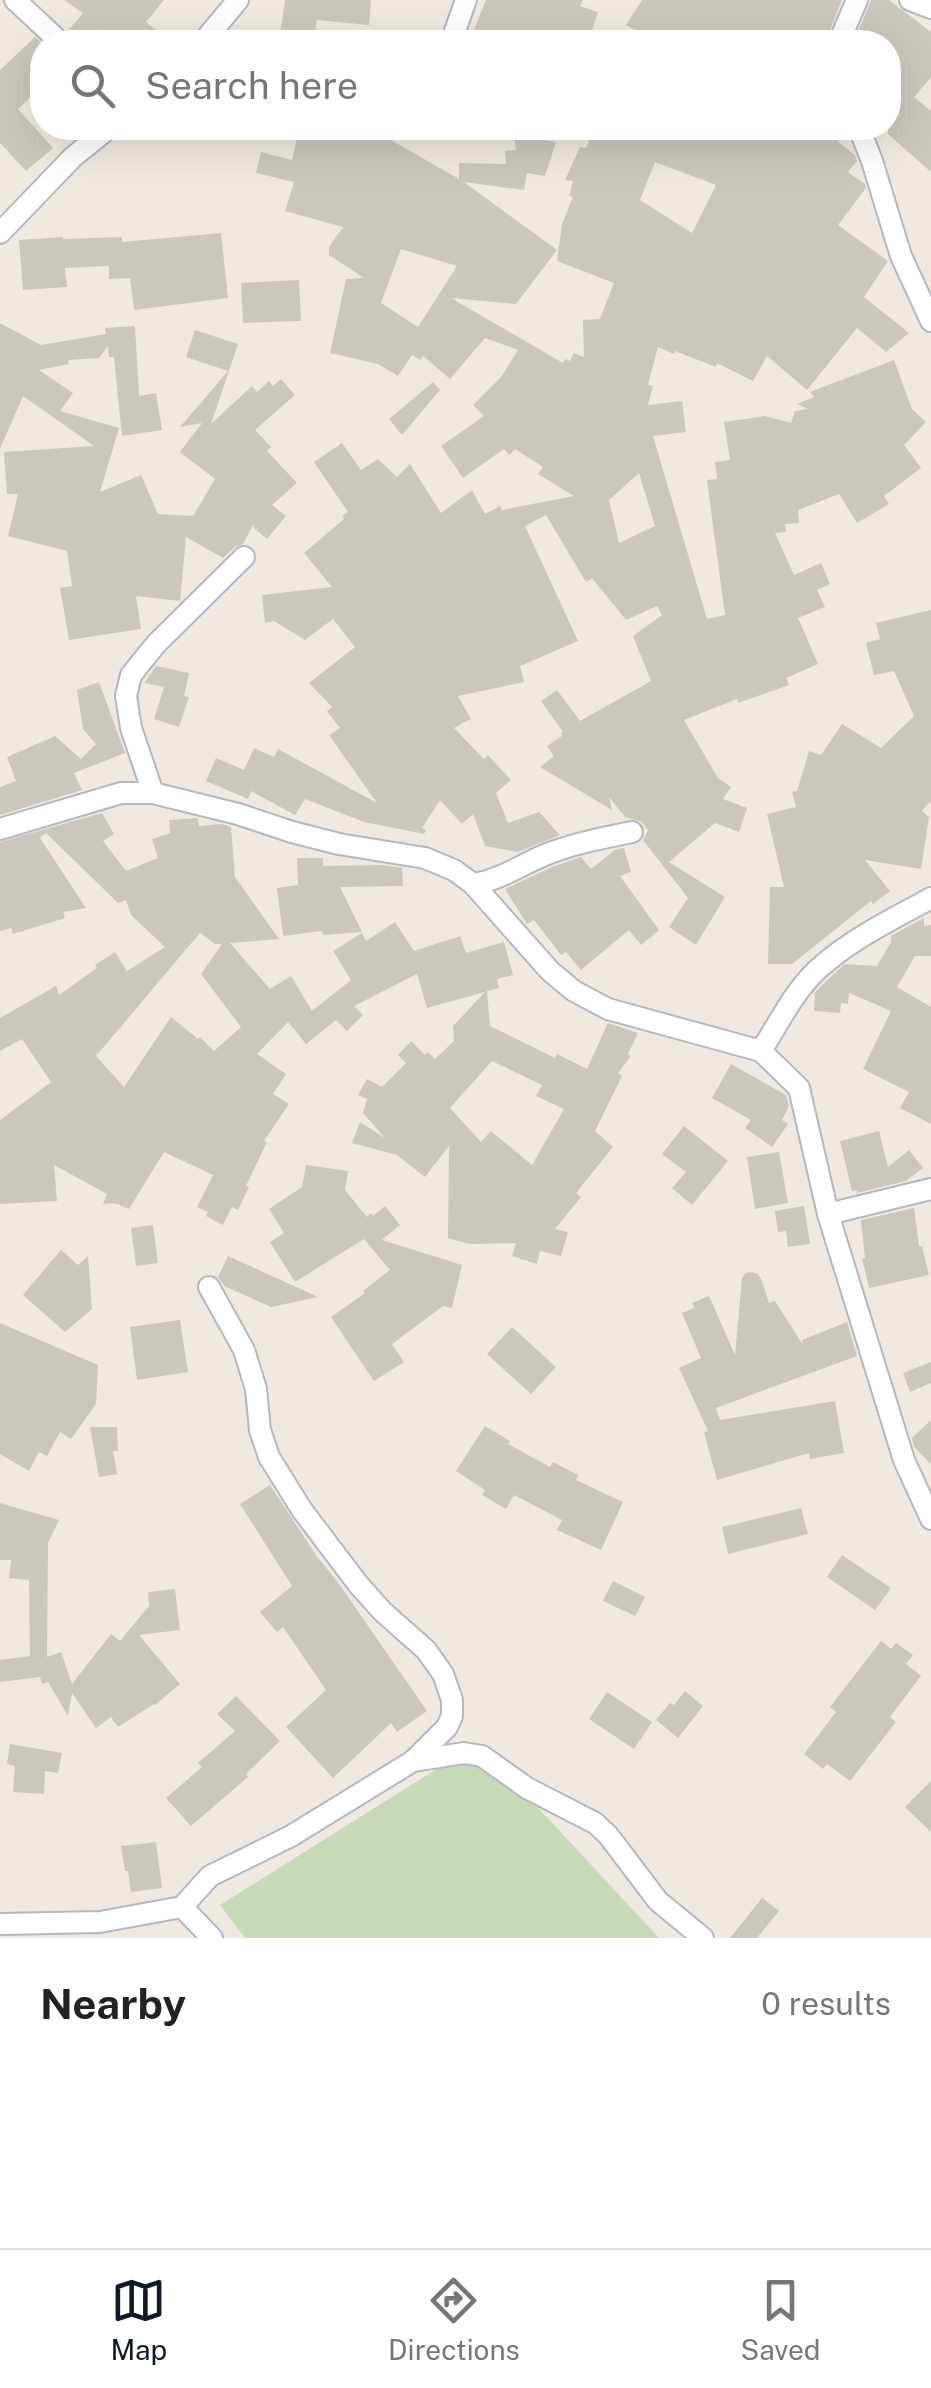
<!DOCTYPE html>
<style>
body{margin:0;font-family:"Public Sans",sans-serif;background:#f2f2f2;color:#222}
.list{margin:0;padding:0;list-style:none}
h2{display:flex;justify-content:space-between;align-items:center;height:130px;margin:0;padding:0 40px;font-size:42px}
h2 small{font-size:32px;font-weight:400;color:#767676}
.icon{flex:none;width:55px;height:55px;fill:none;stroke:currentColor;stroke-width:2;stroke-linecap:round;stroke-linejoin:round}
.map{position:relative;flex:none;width:931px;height:1938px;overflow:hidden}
.search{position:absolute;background:#fff;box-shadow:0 10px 40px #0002;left:30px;right:30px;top:30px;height:110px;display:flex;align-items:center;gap:25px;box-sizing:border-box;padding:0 35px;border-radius:40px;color:#767676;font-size:38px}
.sheet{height:310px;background:#fff}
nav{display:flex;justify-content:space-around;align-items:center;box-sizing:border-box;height:140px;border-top:2px solid #e0e0e0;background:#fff;font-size:28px;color:#767676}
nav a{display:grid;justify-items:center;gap:5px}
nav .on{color:#111827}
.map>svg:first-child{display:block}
.cemetery{fill:#c8d9b8}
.building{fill:#cbc7bf;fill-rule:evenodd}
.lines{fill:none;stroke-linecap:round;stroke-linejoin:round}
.minor-casing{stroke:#b4b7c1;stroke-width:24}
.minor{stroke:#fff;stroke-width:20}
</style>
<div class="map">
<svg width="931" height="1938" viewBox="0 0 931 1938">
<rect width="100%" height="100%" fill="#efe9e1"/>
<polygon class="cemetery" points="478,1743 659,1938 245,1938 220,1905"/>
<g class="building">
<polygon points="64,0 164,0 146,22 170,42 112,42 97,29 86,42 73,42 68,31 83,13"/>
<polygon points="285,0 371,0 369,25 317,20 314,40 280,35"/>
<polygon points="486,0 583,0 580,6 598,12 588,42 469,42"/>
<polygon points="642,0 842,0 825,42 749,42 729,31 722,42 630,42 635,30 626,25"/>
<polygon points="871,0 889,0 931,32 931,77 914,97 931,111 931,172 888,134 888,42 854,42"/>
<polygon points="35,37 42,44 42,86 18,109 53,148 26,171 0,143 0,70"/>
<path d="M299 128H370L459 179V163L506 164 505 151 516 150 514 135 556 142 545 176 527 173 524 190 464 182 557 250 516 304 451 298 563 363 565 359 570 361 574 353 584 357 583 320 600 319 614 283 557 261 562 224 573 197 569 196 573 181 565 180 580 147 586 148 595 128H844L835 139 855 155 857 161 848 172 865 184 866 188 838 225 888 261 864 297 909 333 886 352 857 328 807 390 767 356 753 381 717 363 716 367 675 351 674 354 658 347 648 385 653 386 648 405 682 401 686 432 653 436 707 619 725 615 707 480 717 479 715 462 730 460 724 422 765 416 791 423 795 411 808 409 797 404 814 397 810 392 894 360 912 409 926 422 904 445 921 468 884 496 889 504 857 523 839 494 798 510 799 523 785 524 786 532 775 533 794 575 821 563 830 584 817 590 825 607 798 618 818 664 786 678 789 685 738 703 737 699 684 720 718 778 731 787 723 799 747 808 739 832 715 823 669 862 725 897 696 945 669 927 688 898 643 840 648 831 642 822 625 817 609 797 612 810 540 767 554 756 547 746 562 736 561 733 563 732 541 701 557 690 580 721 651 681 633 636 662 615 657 606 626 620 592 578 586 582 546 515 525 526 578 641 520 666 524 682 458 696 471 719 454 728 484 759 488 755 511 780 496 793 508 823 539 812 560 835 518 852 485 846 473 814 462 824 440 800 422 828 426 830 424 834 364 822 305 799 295 815 251 791 248 799 206 781 216 758 244 770 254 748 274 757 278 749 377 803 329 735 340 728 327 711 332 707 309 683 355 647 333 619 305 640 274 621 265 623 262 595 332 587 304 553 344 519 342 516 348 512 314 462 342 443 361 470 378 459 397 477 410 464 441 513 472 490 485 514 500 506 502 510 574 496 538 474 543 467 515 449 509 455 504 449 463 478 441 446 484 416 473 405 501 377 518 350 485 338 450 379 423 356 420 360 412 355 398 376 378 364 330 353 346 279 364 278 329 255V247L343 227 285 211 294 182 256 173 261 152 292 160ZM655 162 716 185 692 233 640 200ZM401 249 457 266 418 327 381 303ZM639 473 655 526 619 543 609 500Z"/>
<polygon points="221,233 228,298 134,310 130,278 109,279 109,266 65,268 67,287 23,290 19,240 63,237 63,239 122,237 122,242"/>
<polygon points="299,280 301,321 243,323 241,283"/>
<polygon points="0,323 41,345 106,334 105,328 135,326 139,396 156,393 162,430 122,436 114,357 109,357 108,346 99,358 68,360 69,364 39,370 73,393 60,411 119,428 100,492 141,475 158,514 193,516 215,479 180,452 202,423 180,427 228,371 186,357 195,330 238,344 211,424 252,386 257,392 269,381 273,386 281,379 295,395 255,430 271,447 267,451 297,483 272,505 286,516 267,539 254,528 253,525 243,544 235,547 223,558 186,537 180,601 136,596 141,629 69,640 60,588 72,586 67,551 8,536 18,494 7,494 4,452 94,446 23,396 0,449"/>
<polygon points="433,382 440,390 402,435 389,419"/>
<polygon points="931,610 931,801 922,811 929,817 921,869 865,860 890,891 873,904 871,901 792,964 768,964 770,887 784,887 767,814 796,807 792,792 797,791 809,751 821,755 842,724 881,748 914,716 894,671 874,675 866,643 880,639 876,623"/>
<polygon points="156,666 189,673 184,696 189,697 179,727 154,719 164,687 144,683"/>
<polygon points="99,682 125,753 74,773 82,790 0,815 0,787 16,781 7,757 55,736 81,759 96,744 83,729 77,690"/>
<path d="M102 813 114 834 103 841 126 871 158 858 152 839 170 833 169 820 195 818H198L199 826 222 824 231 827 235 877 279 939 230 943 270 989 291 976 312 1011 351 980 333 951 362 933 366 941 395 922 414 951 460 936 466 953 504 942 513 975 497 979 499 988 487 991 490 1026 555 1058 557 1054 587 1069 608 1023 638 1033 628 1054 631 1056 618 1073 622 1076 595 1131 613 1147 576 1193 581 1197 555 1229 568 1232 561 1256 540 1251 537 1264 512 1256 516 1243 469 1244 448 1238 449 1146 425 1177 397 1155 352 1143 360 1122 385 1138 363 1113 367 1099 358 1095 367 1079 382 1087 406 1063 398 1055 411 1041 425 1055 428 1052 435 1059 454 1041 453 1026 485 992 427 1008 417 974 354 1006 363 1015 347 1031 336 1020 306 1044 288 1022 257 1054 286 1074 273 1094 289 1104 264 1141 267 1142 246 1186 249 1187 238 1210 232 1207 223 1225 206 1216 208 1212 197 1207 213 1175 164 1152 129 1209 114 1203 103 1204 107 1194 54 1165 57 1201 0 1204V1120L51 1082 22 1039 0 1051V1018L56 986 59 995 97 968 95 965 115 952 127 971 165 947 131 915 126 900 118 903 46 833 40 838 86 908 63 912 65 918 13 934 11 928 0 931V842ZM200 933 215 944H222L201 974 241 1027 214 1051 200 1037 198 1039 171 1017 124 1087 96 1056ZM492 1061 542 1085 536 1096 564 1109 532 1165 491 1131 481 1142 450 1108Z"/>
<polygon points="624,848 631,872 620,876 659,930 641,945 629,930 581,970 566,952 561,955 534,920 527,924 505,889 552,867 581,857 591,869 615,850"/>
<polygon points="297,858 323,858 323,866 382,865 402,868 403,886 340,887 362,932 324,935 321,931 283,936 277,888 298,885"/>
<polygon points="924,918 924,926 931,925 931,956 915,956 897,987 931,1007 931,1124 900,1108 909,1092 863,1069 891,1011 849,993 848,1004 841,1003 840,1013 814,1011 815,992 834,974 845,964 877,966 891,942 891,936"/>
<polygon points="731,1064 786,1095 789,1106 782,1120 788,1124 772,1147 745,1128 751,1120 712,1098"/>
<polygon points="684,1126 728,1161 692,1205 672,1188 686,1172 662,1154"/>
<polygon points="879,1131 888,1167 909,1150 923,1168 906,1181 857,1193 857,1190 852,1191 840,1141"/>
<polygon points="779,1152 788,1203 755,1209 747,1157"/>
<polygon points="306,1165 348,1171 345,1190 367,1217 371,1213 373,1216 385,1206 400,1225 382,1240 462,1265 452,1308 443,1306 392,1344 404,1362 374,1381 331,1317 365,1293 363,1291 390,1270 364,1239 295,1282 270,1242 284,1233 269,1209 302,1187"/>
<polygon points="804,1206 810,1244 788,1247 786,1231 778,1232 775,1211"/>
<polygon points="914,1208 919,1246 922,1246 929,1275 869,1288 862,1258 865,1258 861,1220"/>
<polygon points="153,1225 158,1263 136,1266 131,1228"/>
<polygon points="61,1250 78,1265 88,1256 92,1309 65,1332 23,1295"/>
<polygon points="228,1256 318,1297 271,1307 224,1286 218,1277"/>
<polygon points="752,1272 758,1274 762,1281 769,1303 775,1301 803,1345 802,1340 847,1322 857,1356 716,1408 720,1420 835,1401 844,1453 810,1459 809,1453 717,1480 704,1432 708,1431 679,1368 701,1358 682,1313 694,1308 692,1303 709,1296 735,1355 742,1278 746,1273"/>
<polygon points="180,1320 188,1372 137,1380 130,1327"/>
<polygon points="0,1323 98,1365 96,1404 71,1439 60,1432 47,1456 39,1452 29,1471 0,1454"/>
<polygon points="512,1327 556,1367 531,1394 487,1354"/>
<polygon points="931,1362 931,1383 910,1392 903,1373"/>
<polygon points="931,1420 931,1464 914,1447 912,1438"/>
<polygon points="485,1426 510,1441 508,1444 550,1467 553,1462 578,1475 576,1480 623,1502 601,1550 557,1530 562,1520 514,1495 506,1509 482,1495 485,1490 456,1471"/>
<polygon points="90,1427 117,1427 118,1451 113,1451 117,1474 99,1477"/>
<polygon points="270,1485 318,1558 337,1581 427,1711 397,1732 391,1723 333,1778 286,1727 326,1690 283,1627 277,1632 260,1612 292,1586 240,1504"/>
<polygon points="0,1503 59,1520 48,1543 47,1657 61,1652 72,1684 111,1634 120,1641 149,1606 148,1592 175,1589 180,1630 139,1635 180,1684 155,1705 154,1704 118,1727 111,1717 96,1728 72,1693 68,1716 48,1682 42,1684 40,1677 0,1682 0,1660 30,1656 29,1580 9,1578 11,1560 0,1560"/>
<polygon points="801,1508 808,1534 728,1554 722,1527"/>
<polygon points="842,1555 891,1588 875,1610 827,1577"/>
<polygon points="613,1581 645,1597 635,1616 603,1601"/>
<polygon points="881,1641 891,1649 896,1643 913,1655 906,1664 921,1676 890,1717 896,1722 850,1781 827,1764 823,1769 804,1754 836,1712 830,1707"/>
<polygon points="685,1691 703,1706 678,1738 656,1720 670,1703 674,1705"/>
<polygon points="607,1692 652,1722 634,1749 589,1719"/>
<polygon points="236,1696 280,1741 246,1774 248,1777 191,1826 166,1798 202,1767 198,1763 235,1731 217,1714"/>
<polygon points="10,1744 62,1753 58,1773 45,1771 44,1794 13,1792 15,1766 7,1764"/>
<polygon points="931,1781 931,1832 905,1807"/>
<polygon points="156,1842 162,1888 131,1892 128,1871 125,1871 121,1846"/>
<polygon points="762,1898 779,1911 757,1938 730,1938"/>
</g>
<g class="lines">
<defs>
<g id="minor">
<polyline points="15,0 60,42"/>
<polyline points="910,0 931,8"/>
<polyline points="455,31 466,0"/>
<polyline points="203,42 238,0"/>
<polyline points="839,42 857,0"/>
<polyline points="859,128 872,161 901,256 931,321"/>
<polyline points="0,233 73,157 109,128"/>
<polyline points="153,793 131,728 126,696 131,675 156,644 244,557"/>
<polyline points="0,829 121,793 153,793 238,814 292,832 339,844 425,858 454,870 473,884 550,971 574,991 608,1009 761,1051 799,1088 828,1214 904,1460 931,1519"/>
<path d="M473 884C501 880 522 864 547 854 575 843 603 838 632 832"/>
<path d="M761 1051C780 1021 797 985 825 963 857 936 895 918 931 898"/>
<polyline points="828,1214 931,1189"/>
<polyline points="413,1761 464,1753 482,1756 527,1788 595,1823 608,1835 658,1901 703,1938"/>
<polyline points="182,1907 212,1938"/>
<polyline points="0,1924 100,1922 182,1907 210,1876 291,1836 413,1761 447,1727 452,1716 452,1700 443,1674 426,1650 382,1611 358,1584 302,1510 269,1457 260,1430 256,1389 244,1350 209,1287"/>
</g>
</defs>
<use href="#minor" class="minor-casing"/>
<use href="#minor" class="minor"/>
</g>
</svg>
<div class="search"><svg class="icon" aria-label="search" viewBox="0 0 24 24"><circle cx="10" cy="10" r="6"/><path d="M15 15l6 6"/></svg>Search here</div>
</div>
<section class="sheet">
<h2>Nearby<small>0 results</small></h2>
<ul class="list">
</ul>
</section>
<nav>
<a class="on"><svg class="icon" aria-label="map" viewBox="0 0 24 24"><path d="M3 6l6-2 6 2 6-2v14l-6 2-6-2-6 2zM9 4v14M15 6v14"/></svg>Map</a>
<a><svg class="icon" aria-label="directions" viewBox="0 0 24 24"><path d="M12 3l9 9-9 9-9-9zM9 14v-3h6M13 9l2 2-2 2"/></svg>Directions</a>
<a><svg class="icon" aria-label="saved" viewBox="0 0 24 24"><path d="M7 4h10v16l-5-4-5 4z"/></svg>Saved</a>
</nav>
